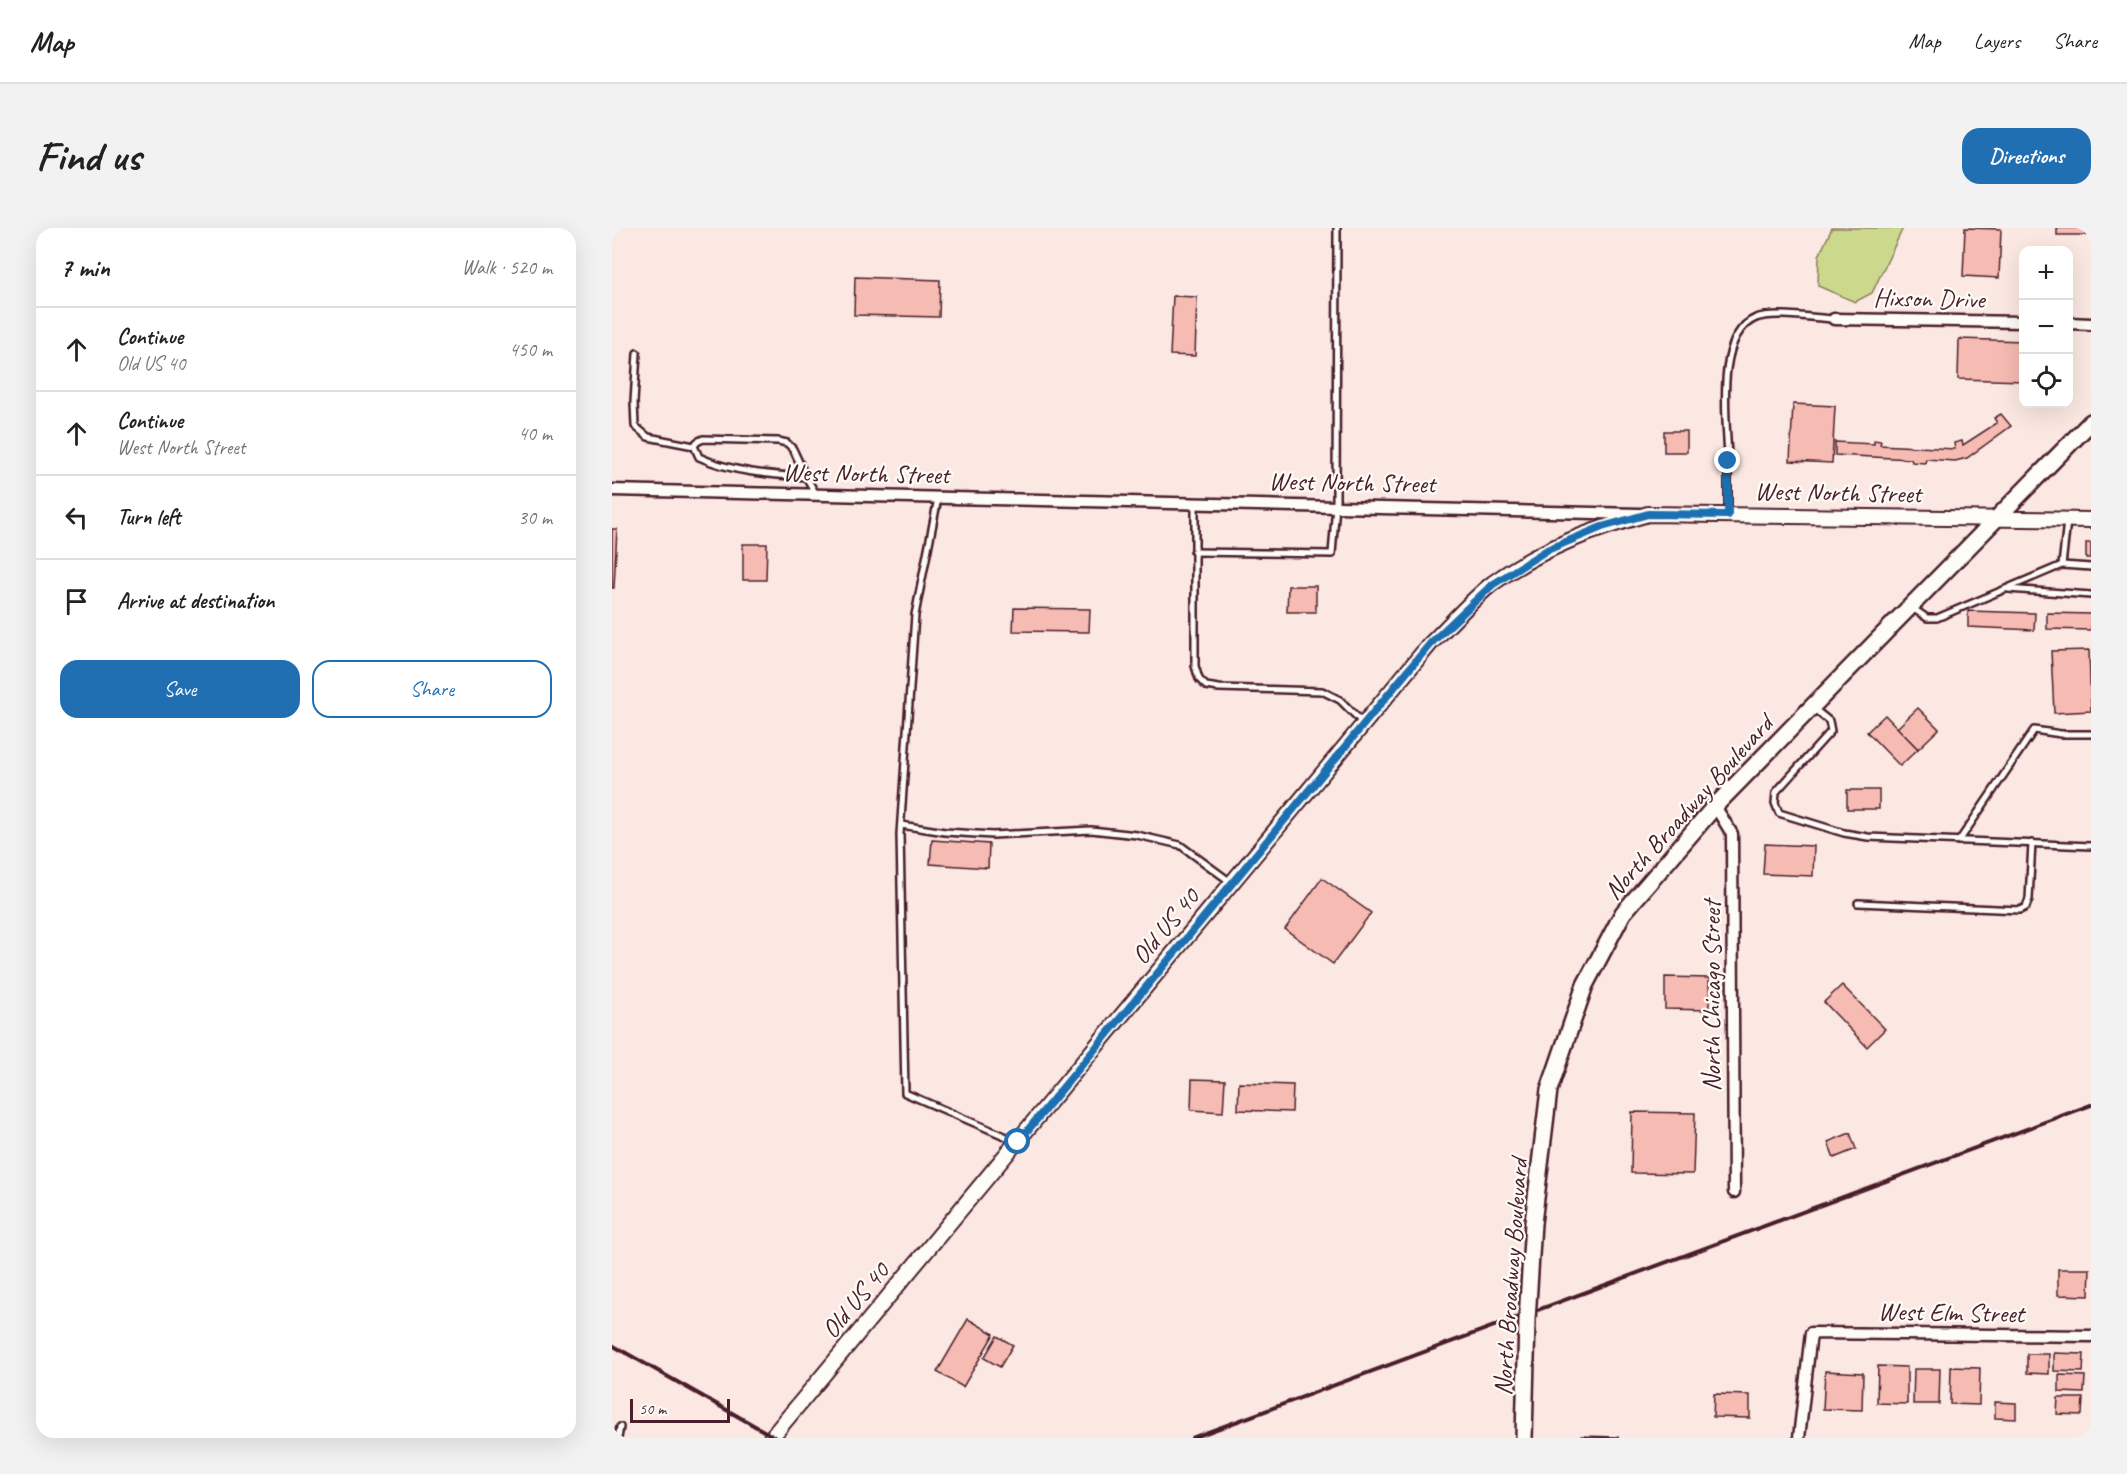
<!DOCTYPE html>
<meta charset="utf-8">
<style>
body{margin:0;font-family:Caveat,sans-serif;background:#f2f2f2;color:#222}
.controls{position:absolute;right:18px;top:18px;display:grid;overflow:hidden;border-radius:12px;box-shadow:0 6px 24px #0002}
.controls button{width:54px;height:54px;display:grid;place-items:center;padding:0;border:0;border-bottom:2px solid #e0e0e0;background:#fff;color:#222;font:30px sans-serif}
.scale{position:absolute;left:18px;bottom:15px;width:100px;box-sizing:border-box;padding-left:6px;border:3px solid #4a1f2b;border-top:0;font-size:16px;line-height:21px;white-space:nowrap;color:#4a1f2b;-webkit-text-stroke:4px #fdfcf7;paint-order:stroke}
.stop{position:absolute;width:18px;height:18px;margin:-14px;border:4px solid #1f6fb2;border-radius:50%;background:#fff}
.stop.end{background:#1f6fb2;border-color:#fff;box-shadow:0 2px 6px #0008}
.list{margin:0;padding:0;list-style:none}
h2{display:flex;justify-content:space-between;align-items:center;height:78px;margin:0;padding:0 24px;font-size:26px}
h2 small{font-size:20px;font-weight:400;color:#767676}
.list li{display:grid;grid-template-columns:39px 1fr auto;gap:18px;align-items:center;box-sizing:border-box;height:84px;padding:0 24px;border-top:2px solid #e0e0e0}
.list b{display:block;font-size:22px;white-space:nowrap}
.list p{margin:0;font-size:20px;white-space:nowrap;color:#767676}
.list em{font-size:20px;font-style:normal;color:#767676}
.actions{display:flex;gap:12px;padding:18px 24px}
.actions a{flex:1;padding:14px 0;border:2px solid #1f6fb2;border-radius:18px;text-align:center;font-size:21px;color:#1f6fb2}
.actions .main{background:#1f6fb2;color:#fff}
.icon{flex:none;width:33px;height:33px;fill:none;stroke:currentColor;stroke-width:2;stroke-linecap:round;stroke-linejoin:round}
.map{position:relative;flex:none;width:1479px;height:1210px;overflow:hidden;border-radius:18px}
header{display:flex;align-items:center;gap:36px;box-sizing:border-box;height:84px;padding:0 30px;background:#fff;border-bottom:2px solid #e0e0e0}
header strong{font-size:28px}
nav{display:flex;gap:33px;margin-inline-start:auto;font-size:21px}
.intro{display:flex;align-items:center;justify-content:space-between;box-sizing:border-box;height:144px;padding:0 36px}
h1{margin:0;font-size:42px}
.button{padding:15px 27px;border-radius:18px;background:#1f6fb2;color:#fff;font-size:21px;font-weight:700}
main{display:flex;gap:36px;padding:0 36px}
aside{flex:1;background:#fff;border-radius:18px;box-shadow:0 6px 24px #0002}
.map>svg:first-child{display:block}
.green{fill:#ccd98d;stroke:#8b7c5c;stroke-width:1.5}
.building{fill:#f6bbb2;stroke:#4a1f2b;stroke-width:1.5}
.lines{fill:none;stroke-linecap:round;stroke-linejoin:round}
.service-casing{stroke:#4a1f2b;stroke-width:10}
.minor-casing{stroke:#4a1f2b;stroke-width:15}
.tertiary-casing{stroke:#4a1f2b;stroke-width:18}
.secondary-casing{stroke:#4a1f2b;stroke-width:20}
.service{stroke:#fdfcf7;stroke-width:5}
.minor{stroke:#fdfcf7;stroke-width:10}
.tertiary{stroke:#fdfcf7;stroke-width:14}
.secondary{stroke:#fdfcf7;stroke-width:15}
.rail{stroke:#4a1f2b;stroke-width:4}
.secondary-bridge-casing{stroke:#4a1f2b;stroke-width:20;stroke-linecap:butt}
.secondary-bridge{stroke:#fdfcf7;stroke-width:15}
.route{stroke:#1f6fb2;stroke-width:8}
.labels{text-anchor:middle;stroke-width:4.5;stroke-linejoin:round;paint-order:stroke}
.street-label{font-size:26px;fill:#4a1f2b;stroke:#fdfcf7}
</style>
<header>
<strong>Map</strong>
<nav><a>Map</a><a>Layers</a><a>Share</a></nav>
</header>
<div class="intro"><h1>Find us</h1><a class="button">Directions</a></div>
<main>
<aside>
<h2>7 min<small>Walk · 520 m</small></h2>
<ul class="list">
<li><svg class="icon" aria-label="ahead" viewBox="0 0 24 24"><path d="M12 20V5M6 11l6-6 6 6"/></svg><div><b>Continue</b><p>Old US 40</p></div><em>450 m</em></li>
<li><svg class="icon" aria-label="ahead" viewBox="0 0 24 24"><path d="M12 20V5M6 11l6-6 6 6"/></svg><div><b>Continue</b><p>West North Street</p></div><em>40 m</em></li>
<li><svg class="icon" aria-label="left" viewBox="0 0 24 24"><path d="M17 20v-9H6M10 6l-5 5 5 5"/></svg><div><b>Turn left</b></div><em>30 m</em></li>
<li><svg class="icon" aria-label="arrive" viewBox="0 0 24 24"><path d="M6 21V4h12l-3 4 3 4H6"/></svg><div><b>Arrive at destination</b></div></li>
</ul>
<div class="actions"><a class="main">Save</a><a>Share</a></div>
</aside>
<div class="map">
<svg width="1479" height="1210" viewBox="0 0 1479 1210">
<rect width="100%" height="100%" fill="#fbe8e2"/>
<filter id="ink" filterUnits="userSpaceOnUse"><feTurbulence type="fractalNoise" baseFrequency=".0167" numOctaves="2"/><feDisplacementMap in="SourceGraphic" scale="12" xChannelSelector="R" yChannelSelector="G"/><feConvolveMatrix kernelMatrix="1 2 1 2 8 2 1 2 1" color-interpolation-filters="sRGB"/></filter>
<g filter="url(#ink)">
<polygon class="green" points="1220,0 1291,0 1260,65 1243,74 1206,58 1207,28"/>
<g class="building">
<polygon points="1353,0 1389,1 1387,50 1351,48"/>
<rect x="1445" y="0" width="34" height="7"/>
<polygon points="243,49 328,52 327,89 242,87"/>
<polygon points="561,68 585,69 583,128 558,127"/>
<polygon points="1347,111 1412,113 1412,153 1346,151"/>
<polygon points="1181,176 1223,178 1220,235 1178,233"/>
<polygon points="1389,186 1399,198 1355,230 1343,233 1314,231 1313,235 1300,234 1299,231 1223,227 1223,214 1262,216 1262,212 1269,213 1268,217 1343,221 1342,215 1350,213 1351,217 1385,195 1382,190"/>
<rect x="1052" y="203" width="23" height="21"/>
<polygon points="0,301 5,301 2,360 0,360"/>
<rect x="1474" y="315" width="5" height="15"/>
<polygon points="131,316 155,316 154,352 131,352"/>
<polygon points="676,358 704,358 704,384 675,384"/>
<polygon points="402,380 478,381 477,404 401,403"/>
<polygon points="1356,383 1423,385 1422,402 1356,399"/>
<polygon points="1435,385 1479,386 1479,402 1435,401"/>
<polygon points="1477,422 1479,483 1442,485 1439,423"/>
<polygon points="1306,480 1327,501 1306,521 1285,500"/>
<polygon points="1273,487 1306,521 1288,538 1255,504"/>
<rect x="1235" y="562" width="32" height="19"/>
<polygon points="320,612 377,616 376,640 318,636"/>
<polygon points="1153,616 1202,618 1201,648 1151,646"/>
<polygon points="710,650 759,685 721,736 673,701"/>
<polygon points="1053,749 1097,750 1097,782 1053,781"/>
<polygon points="1230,757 1273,801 1255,819 1212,774"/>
<polygon points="580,851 613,852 611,884 579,882"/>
<polygon points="627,855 681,857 680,884 626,882"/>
<polygon points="1020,884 1083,885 1081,946 1019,945"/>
<polygon points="1238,905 1244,921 1222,930 1216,914"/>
<polygon points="1446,1041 1478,1041 1477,1068 1446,1067"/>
<polygon points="356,1091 382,1106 351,1159 325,1144"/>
<polygon points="385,1108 401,1117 388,1139 372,1130"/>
<polygon points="1442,1125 1472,1126 1471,1144 1442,1143"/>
<polygon points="1415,1126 1437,1126 1437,1146 1415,1145"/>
<polygon points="1266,1138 1295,1139 1295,1176 1265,1175"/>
<polygon points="1339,1139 1368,1140 1367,1177 1338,1176"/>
<polygon points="1302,1141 1328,1141 1327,1176 1301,1176"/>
<polygon points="1213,1143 1251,1145 1250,1182 1211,1181"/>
<polygon points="1447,1147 1473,1148 1472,1165 1447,1164"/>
<polygon points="1102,1166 1138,1167 1138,1190 1101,1189"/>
<polygon points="1446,1170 1471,1170 1470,1187 1445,1186"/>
<polygon points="1383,1174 1404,1175 1404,1191 1383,1190"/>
<polygon points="969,1208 1006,1209 1006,1210 969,1210"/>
</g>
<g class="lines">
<defs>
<g id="service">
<polyline points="25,125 22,174 23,198 36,209 82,218"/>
<path d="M194 249C159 247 119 244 87 229L82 218 85 214 91 211 166 213 175 215 181 221 194 249 204 266"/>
<polyline points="326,270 303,387 288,606 293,865 404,913"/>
<polyline points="583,275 583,438 587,451 594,458 607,460 710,463 728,472 751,495"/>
<path d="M1116 285C1116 267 1116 248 1116 230 1115 194 1102 107 1144 90 1161 83 1202 90 1222 91"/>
<polyline points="582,324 720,326 724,277 725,0"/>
<polyline points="1450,337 1479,339"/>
<polyline points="1396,361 1479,367"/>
<polyline points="1299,379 1315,390 1325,390 1450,337 1455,293"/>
<polyline points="1201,480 1217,493 1219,503 1164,564 1163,575 1167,585 1232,605 1256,609 1479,618"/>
<polyline points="289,597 333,604 381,607 479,602 525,607 568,617 620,655"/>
<polyline points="1347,613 1422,502 1449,506 1479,506"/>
<polyline points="1246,675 1408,682 1414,679 1417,671 1420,615"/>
<polyline points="6,1210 8,1199"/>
</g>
<g id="minor">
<polyline points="1222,91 1412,94"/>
<polyline points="1456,95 1479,96"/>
<polyline points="0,262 1027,286"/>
<polyline points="1103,578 1120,606 1122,964"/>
<polyline points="1187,1210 1199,1105 1479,1108"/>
</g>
<path id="tertiary" d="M159 1210 818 416C837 398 860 371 881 355 930 320 979 302 1036 286L1479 292"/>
<polyline id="secondary" points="921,995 937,862 973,757 1011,685 1103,578 1479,194"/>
</defs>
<use href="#service" class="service-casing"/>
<use href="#minor" class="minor-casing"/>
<use href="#tertiary" class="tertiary-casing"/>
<use href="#secondary" class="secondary-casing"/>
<use href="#service" class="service"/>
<use href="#minor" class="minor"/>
<use href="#tertiary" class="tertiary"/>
<use href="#secondary" class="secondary"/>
<g class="rail">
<polyline points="0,1117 164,1210"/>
<polyline points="580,1210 1479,877"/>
</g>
<defs>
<polyline id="secondary-bridge" points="912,1210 915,1092 921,995"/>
</defs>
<use href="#secondary-bridge" class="secondary-bridge-casing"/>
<use href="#secondary-bridge" class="secondary-bridge"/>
</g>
</g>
<g class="lines" filter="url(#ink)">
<polyline class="route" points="406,914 818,416 880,357 935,322 990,299 1036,286 1116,287 1116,233"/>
</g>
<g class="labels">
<g class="street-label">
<text transform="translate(1317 70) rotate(1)" y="9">Hixson Drive</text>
<text transform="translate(254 245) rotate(1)" y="9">West North Street</text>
<text transform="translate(740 254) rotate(1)" y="9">West North Street</text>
<text transform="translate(1226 264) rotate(1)" y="9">West North Street</text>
<text transform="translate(1076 579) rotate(-48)" y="9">North Broadway Boulevard</text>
<text transform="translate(553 698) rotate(-50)" y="9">Old US 40</text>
<text transform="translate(1099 768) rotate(-90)" y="9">North Chicago Street</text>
<text transform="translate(898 1049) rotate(-86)" y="9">North Broadway Boulevard</text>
<text transform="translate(243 1072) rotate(-50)" y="9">Old US 40</text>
<text transform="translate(1339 1084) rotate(1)" y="9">West Elm Street</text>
</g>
</g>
</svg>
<div class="controls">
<button>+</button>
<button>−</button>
<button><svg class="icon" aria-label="locate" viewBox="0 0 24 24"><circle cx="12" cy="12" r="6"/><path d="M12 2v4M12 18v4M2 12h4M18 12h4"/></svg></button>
</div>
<div class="scale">50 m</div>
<div class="stop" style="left:406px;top:914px"></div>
<div class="stop end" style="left:1116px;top:233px"></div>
</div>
</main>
